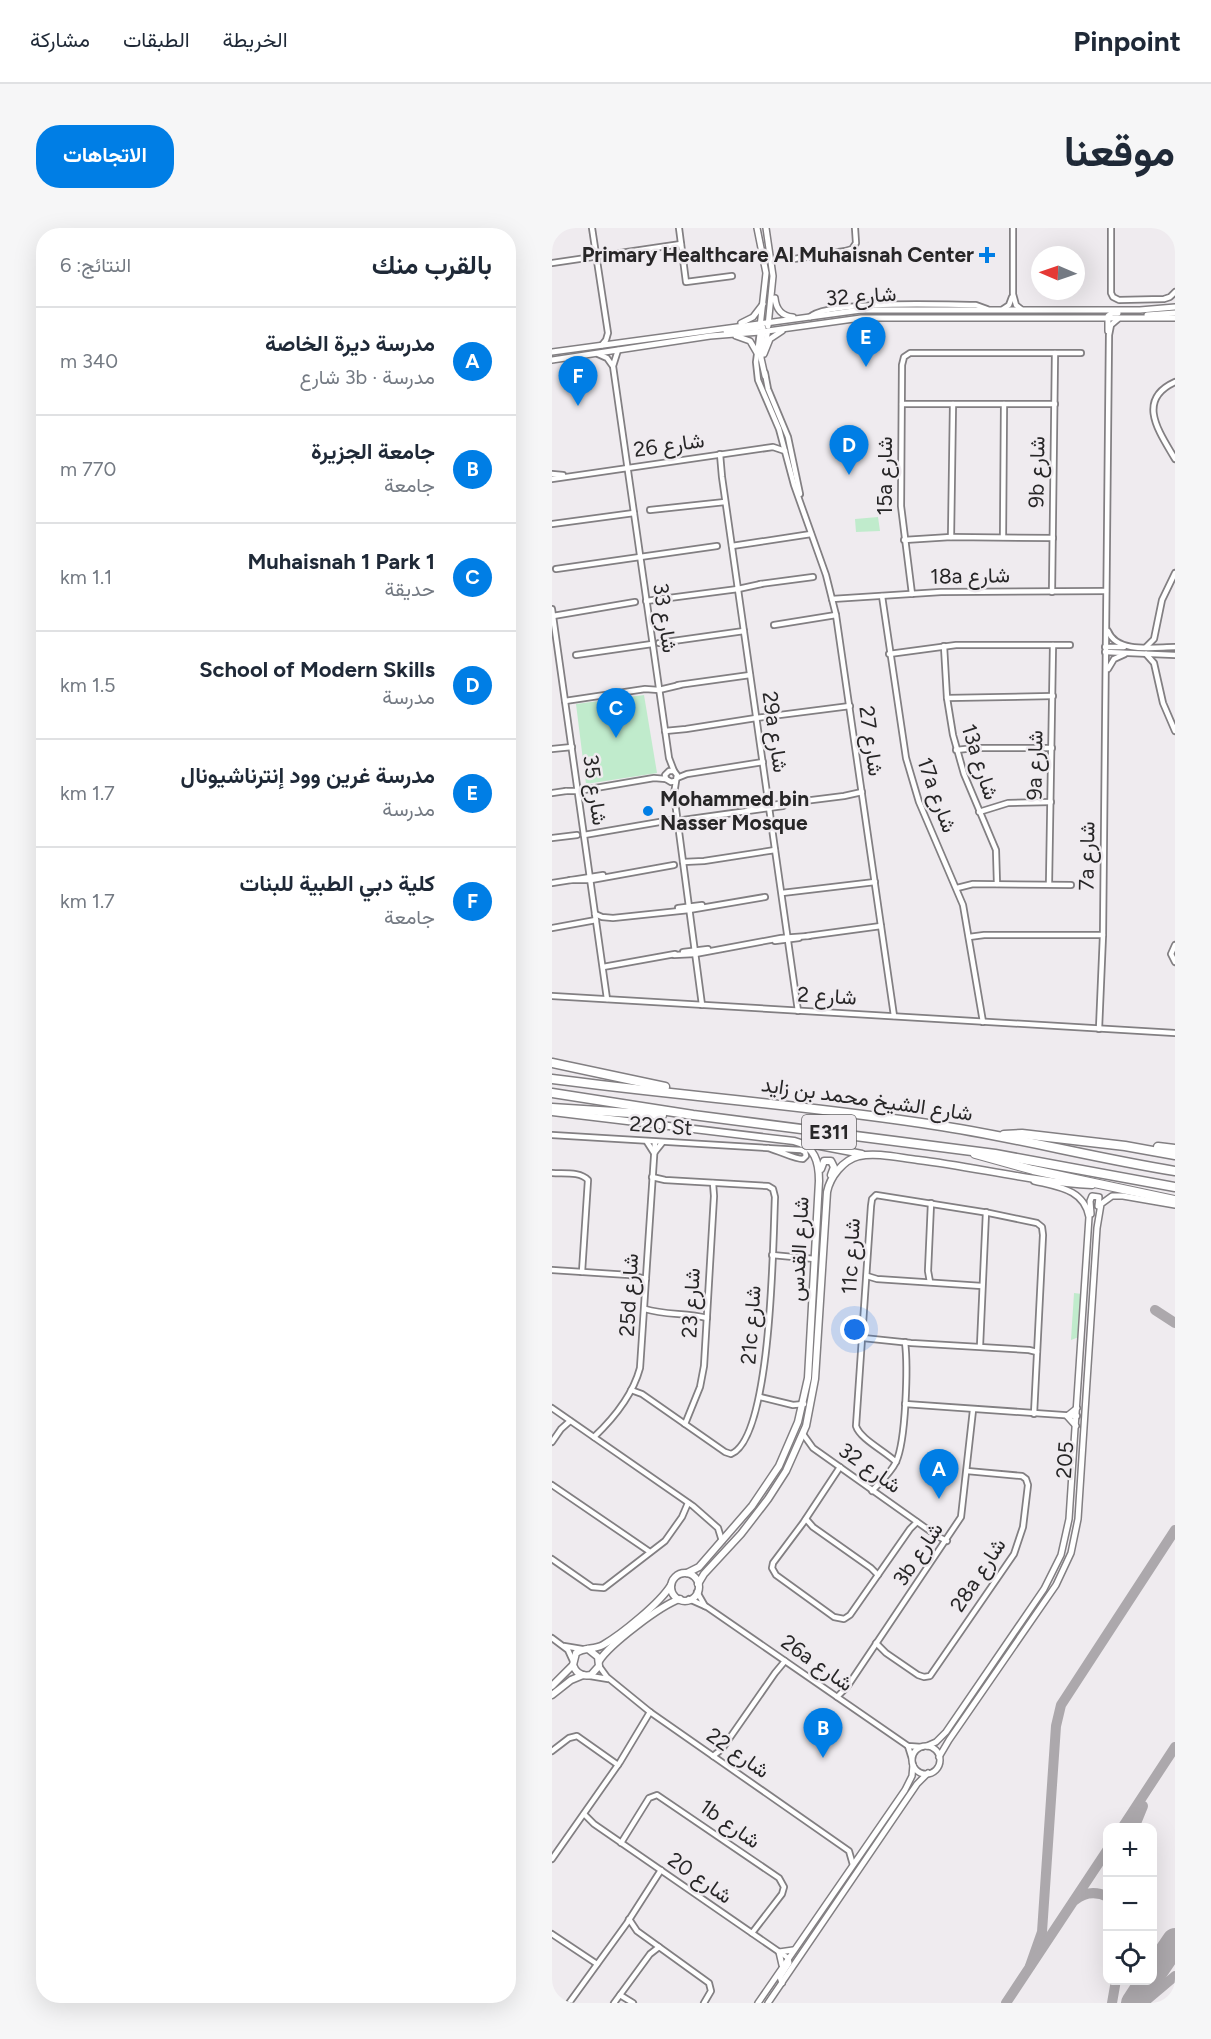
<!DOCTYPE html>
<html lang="ar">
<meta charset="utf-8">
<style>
body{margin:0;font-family:Figtree,Vazirmatn,sans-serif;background:#f6f6f7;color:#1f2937;direction:rtl}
.controls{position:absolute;right:18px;bottom:18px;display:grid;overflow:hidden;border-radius:12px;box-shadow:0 6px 24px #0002}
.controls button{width:54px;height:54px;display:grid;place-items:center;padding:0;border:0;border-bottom:2px solid #e0e1e3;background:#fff;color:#1f2937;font:30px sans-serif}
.compass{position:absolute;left:479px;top:18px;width:54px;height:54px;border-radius:50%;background:#fff;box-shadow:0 6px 24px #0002;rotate:272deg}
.you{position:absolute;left:303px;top:1102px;width:21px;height:21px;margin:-15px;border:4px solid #fff;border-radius:50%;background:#1a73e8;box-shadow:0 0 0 9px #1a73e833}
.badge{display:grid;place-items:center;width:39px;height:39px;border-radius:50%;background:#007ee5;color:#fff;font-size:20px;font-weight:700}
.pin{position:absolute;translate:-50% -50px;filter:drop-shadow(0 2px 3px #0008)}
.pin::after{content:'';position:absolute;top:32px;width:21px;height:18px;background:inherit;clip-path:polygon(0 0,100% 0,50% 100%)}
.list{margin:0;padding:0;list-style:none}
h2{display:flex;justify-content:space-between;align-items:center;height:78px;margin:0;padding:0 24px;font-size:26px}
h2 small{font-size:20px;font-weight:400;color:#747a83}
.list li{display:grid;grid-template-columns:39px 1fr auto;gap:18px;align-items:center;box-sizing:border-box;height:108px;padding:0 24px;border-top:2px solid #e0e1e3}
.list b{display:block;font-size:22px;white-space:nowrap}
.list p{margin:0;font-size:20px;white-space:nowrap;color:#747a83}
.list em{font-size:20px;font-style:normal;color:#747a83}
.icon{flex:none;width:33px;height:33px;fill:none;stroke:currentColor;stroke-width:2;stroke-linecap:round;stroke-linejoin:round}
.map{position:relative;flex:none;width:623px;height:1775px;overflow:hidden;direction:ltr;border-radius:24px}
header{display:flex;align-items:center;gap:36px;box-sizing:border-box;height:84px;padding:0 30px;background:#fff;border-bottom:2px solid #e0e1e3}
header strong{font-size:28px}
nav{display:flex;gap:33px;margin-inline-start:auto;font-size:21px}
.intro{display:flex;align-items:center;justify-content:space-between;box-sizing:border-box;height:144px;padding:0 36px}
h1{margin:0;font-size:42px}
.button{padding:15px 27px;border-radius:24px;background:#007ee5;color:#fff;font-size:21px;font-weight:700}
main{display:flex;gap:36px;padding:0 36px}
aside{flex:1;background:#fff;border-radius:24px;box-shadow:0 6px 24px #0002}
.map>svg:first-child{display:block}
.green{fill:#c0ebcc}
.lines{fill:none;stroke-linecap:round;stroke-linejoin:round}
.taxiway{stroke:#aca8ac;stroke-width:10}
.runway{stroke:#aca8ac;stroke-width:26}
.minor-casing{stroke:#827f82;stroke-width:8}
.tertiary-casing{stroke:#827f82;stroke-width:8}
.secondary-casing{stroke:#827f82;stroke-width:9}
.trunk-casing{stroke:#827f82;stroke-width:10}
.motorway-casing{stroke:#827f82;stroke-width:11}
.minor{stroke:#fff;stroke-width:4.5}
.tertiary{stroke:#fff;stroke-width:5}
.secondary{stroke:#fff;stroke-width:6}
.trunk{stroke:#fff;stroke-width:8}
.motorway{stroke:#fff;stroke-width:8}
.poi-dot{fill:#007ee5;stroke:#efebef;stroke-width:2}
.labels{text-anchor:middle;stroke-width:5;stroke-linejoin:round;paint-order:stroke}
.shield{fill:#efebef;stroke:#636163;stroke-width:1.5}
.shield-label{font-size:20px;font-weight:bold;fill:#272627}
.poi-label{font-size:21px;font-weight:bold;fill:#272627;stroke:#efebef;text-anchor:end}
.street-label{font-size:21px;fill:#272627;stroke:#efebef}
</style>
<header>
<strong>Pinpoint</strong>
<nav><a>الخريطة</a><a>الطبقات</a><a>مشاركة</a></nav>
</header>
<div class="intro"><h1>موقعنا</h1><a class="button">الاتجاهات</a></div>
<main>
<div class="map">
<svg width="623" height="1775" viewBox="0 0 623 1775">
<rect width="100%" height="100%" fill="#efebef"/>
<g class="green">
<polygon points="326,289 328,303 304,304 303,291"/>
<polygon points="92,467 105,545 34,556 24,476"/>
<polygon points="522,1065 530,1066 527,1109 519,1112"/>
</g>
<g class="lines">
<g class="taxiway">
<polyline points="603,1082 623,1095"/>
<polyline points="570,1600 623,1519"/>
<polyline points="582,1600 591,1578"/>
<path d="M523 1672C533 1664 544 1663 556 1669"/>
<polyline points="478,1738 490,1704 504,1498 509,1477 623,1302"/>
<polyline points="454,1775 556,1621"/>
<polyline points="560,1775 564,1752"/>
<polyline points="591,1775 623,1748"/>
</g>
<g class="runway">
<polyline points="600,1747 623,1713"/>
<polyline points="582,1775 597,1752"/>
</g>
<defs>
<g id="minor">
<polyline points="40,0 56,105 54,112 50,117"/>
<polyline points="127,0 134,54 180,48"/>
<polyline points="461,0 461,66 464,77 469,81"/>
<polyline points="559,0 559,65 561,69 567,72 612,71 618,69 623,64"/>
<polyline points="235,32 293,23 300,21 304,15 303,0"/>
<polyline points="0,35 129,16"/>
<polyline points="451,81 457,77 460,69"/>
<path d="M258 89C273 72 397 77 424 77L435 81"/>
<polyline points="208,104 204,134 206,152 227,201 242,257 274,347 284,387 342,788"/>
<polyline points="66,122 61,138 117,530 122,543"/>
<polyline points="212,122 216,103"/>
<polyline points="46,126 55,130 60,137"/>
<polyline points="213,145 216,161 236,209 248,266"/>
<path d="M623 154C583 172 608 205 623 231"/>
<polyline points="350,176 503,176"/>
<polyline points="168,226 170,249 246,783"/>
<polyline points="0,246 11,247"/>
<polyline points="0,251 221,219 233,223"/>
<polyline points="98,282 173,274"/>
<polyline points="0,296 82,285"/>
<polyline points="399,309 401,176"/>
<polyline points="451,309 452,176"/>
<polyline points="352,312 399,309 501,310"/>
<polyline points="180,318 259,306"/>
<polyline points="4,341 165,318"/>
<polyline points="208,356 261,349"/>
<polyline points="500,364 503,125"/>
<polyline points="360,366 349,278 350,137 352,129 358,125 529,125"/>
<polyline points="330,368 354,530 367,574 411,677 431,794"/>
<polyline points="280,371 389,364 554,363"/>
<polyline points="94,373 186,361 209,356"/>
<polyline points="0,381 55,771"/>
<polyline points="1,388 83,374"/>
<polyline points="222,397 284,387"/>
<path d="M556 403C565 426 603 419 623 419"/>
<polyline points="107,415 192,403"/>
<polyline points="392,418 395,470 401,507 412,546 444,622 445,656"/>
<polyline points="553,419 572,419"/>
<polyline points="594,419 602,411 610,372 623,345"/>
<polyline points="553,424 623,427"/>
<polyline points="337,426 404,417 518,417"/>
<polyline points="594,426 602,435 611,475 623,503"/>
<polyline points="24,427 100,416"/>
<polyline points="556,441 562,431 573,426"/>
<polyline points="126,457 198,447"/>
<polyline points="395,470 501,468"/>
<polyline points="13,473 93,461 107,462 128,457"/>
<polyline points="113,503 134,501 204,490 298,478"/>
<polyline points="0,521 20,519"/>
<polyline points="404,522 423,520 500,520"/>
<polyline points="125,550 135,546 211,534"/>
<polyline points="123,553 119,554 114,551 113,547 117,543 122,543 125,547 122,566 150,777"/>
<polyline points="14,563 26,563 102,550 114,551"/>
<polyline points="0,565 14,563"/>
<polyline points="197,582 212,578 292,568 310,564"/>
<polyline points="427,584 456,575 499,574"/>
<polyline points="131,592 231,578"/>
<polyline points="32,607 125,591"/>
<polyline points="0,610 25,607"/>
<polyline points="131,634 152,633 223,622"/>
<polyline points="18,652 39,652 122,637"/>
<polyline points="0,655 51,647"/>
<polyline points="497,656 501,417"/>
<polyline points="405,660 421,656 519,657"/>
<polyline points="230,665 323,654"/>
<polyline points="126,680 150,677"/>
<polyline points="43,686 50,689 61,690 137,682 213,669"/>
<polyline points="0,700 44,692"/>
<polyline points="255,708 329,698"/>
<polyline points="417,709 432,707 551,707"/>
<polyline points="223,713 247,710"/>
<polyline points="623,717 619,726 623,734"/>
<polyline points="131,724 156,721"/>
<polyline points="122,727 143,726 229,710 257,708"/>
<polyline points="51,739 123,726"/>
<polyline points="0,768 623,805"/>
<polyline points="547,801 551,707 557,107 559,97 566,91"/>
<path d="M0 907 249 922 253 924 254 928 251 931C242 931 228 923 216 920"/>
<polyline points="95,914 102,925 110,915"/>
<path d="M0 945C11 946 28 943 36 952L30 1044"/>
<polyline points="220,1027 263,1031"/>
<polyline points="0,1042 77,1047 94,1051"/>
<polyline points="315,1048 325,1051 430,1058"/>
<polyline points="378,1054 376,1043 379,975"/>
<path d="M93 1081C113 1087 134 1085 155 1090"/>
<polyline points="311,1110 359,1115 477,1122 485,1124"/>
<polyline points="428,1118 434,984"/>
<path d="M79 1162 90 1166 173 1224 179 1226C220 1210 221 1012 223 969L221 961 216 958 113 952 100 949"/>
<polyline points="208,1169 241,1177 252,1176"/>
<polyline points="353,1176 525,1188"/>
<polyline points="0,1180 141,1278 166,1300 170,1313"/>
<polyline points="133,1196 148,1159 152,1138 162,968 161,955"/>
<polyline points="251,1206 261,1220 385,1308 395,1313"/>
<path d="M42 1209C61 1191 81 1166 88 1140L103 914"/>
<polyline points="0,1214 9,1201 18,1193"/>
<path d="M344 1234C333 1223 308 1211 304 1198L319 978 320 971 324 967 437 985 485 995 490 999 491 1007 482 1186"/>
<polyline points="288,1239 251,1295 221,1335 220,1340 224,1347 282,1389 292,1391 298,1387 358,1301 365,1294"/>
<polyline points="0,1257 98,1324"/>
<path d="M320 1263C329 1253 338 1246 344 1234 354 1213 356 1138 353 1114"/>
<polyline points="254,1291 261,1299 319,1340 326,1347"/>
<polyline points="0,1331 40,1359 52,1360 113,1313 130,1289 136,1275"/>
<polyline points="145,1364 153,1378"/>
<polyline points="137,1371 155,1379 356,1518 370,1519"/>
<polyline points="0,1410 16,1422 21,1433"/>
<polyline points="324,1415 334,1425 366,1447 372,1449 378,1448 462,1326 471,1299 476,1257 474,1251 470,1248 415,1243"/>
<polyline points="12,1418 30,1421"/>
<polyline points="47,1438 55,1449 98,1484 297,1623 301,1637"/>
<polyline points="38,1448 56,1451"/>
<polyline points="285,1469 295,1459 409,1289 421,1182"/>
<polyline points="356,1518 360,1531"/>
<polyline points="0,1523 17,1510 25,1508 66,1537"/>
<polyline points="161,1528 170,1521 223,1445 233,1433"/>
<polyline points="32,1586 42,1596 236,1730"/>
<polyline points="69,1615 97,1570 105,1567 227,1650 232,1659 230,1666 200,1705"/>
<polyline points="0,1631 68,1534 98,1484"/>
<polyline points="77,1691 85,1703 157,1755 159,1763 152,1775"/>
<polyline points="0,1706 45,1736"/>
<polyline points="68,1767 81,1775"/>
<polyline points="17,1775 75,1695 109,1642"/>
<polyline points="62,1775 98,1726 107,1719"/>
</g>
<g id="tertiary">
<polyline points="205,0 214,45 208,99"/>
<polyline points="214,0 221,48 216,98"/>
<path d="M223 70C224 81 229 88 241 89"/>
<polyline points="595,87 623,85"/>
<polyline points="189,95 201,89 211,76"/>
<polyline points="211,100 209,130 213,148"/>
<polyline points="174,103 210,99"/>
<polyline points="556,103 556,88 560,85 566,85"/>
<polyline points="184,108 198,113 205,125"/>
<polyline points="0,124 309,82 588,82 623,79"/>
<polyline points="212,126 218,111 230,103"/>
<polyline points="0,132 158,108 208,104 309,90 623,90"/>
<polyline points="539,986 538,973 540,968 547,969 546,978"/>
<polyline points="524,1198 515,1188 525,1180"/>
<path d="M375 1518 384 1514 394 1504 492 1361 509 1327 517 1291 537 989C532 961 506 959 482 953"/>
<circle cx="374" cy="1532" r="14"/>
<polyline points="387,1529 397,1512 504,1357 519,1325 526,1291 545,1000 549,976 560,968 571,968 623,977"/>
<polyline points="230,1737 227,1724 241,1722"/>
<polyline points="230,1755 228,1749 237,1735 236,1730"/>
<polyline points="206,1775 353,1562 360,1548 361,1537"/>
<polyline points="216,1775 365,1556 376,1545"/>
</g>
<g id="secondary">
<path d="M0 884 242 913C263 918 267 934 267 953L256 1150 246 1194 227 1238 200 1278 147 1339 135 1345"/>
<polyline points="252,915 310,926"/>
<polyline points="269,941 272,933 279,933 282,939 279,947"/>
<circle cx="133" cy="1359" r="14"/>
<path d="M146 1356 152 1346 189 1306 216 1271 234 1243 254 1198 263 1151 275 964C278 949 291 932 307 928 325 924 348 930 366 932 424 939 481 954 540 957"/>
<path d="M36 1421 46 1429 47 1438 39 1447C30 1449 24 1445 21 1437L24 1425C32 1419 42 1422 51 1417 70 1406 108 1375 119 1357"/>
<path d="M47 1433C58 1416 109 1377 128 1371"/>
<polyline points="0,1458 21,1437"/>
<polyline points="0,1467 19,1452 31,1447"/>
</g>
<polyline id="trunk" points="423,926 481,942 623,972"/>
<g id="motorway">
<polyline points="0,835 113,859"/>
<path d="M0 851C127 868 256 877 383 897 463 909 542 930 623 943"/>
<polyline points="0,865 141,887 443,926 623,959"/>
<polyline points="0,880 110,887"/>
<polyline points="452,907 470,906 573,918 623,927"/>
<polyline points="606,919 623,921"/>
</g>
</defs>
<use href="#minor" class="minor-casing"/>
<use href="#tertiary" class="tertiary-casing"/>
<use href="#secondary" class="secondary-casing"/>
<use href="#trunk" class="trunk-casing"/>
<use href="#motorway" class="motorway-casing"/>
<use href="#minor" class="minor"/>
<use href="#tertiary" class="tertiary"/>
<use href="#secondary" class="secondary"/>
<use href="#trunk" class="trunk"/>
<use href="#motorway" class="motorway"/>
</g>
<g class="poi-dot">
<path d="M432 18h6v6h6v6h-6v6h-6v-6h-6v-6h6z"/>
<circle cx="96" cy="583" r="6"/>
</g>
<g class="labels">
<rect class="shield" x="250" y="887" width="54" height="34" rx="4.5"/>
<g class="shield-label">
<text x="277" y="911">E311</text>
</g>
<g class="poi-label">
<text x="422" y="34">Primary Healthcare Al Muhaisnah Center</text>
<text x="108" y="578" text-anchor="start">Mohammed bin<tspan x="108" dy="24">Nasser Mosque</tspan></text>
</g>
<g class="street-label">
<text transform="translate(309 68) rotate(-4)" y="7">شارع 32</text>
<text transform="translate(117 217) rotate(-8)" y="7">شارع 26</text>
<text transform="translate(485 244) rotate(-89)" y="7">9b شارع</text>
<text transform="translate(333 248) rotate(-90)" y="7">15a شارع</text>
<text transform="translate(418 348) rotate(-1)" y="7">18a شارع</text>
<text transform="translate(113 390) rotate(82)" y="7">شارع 33</text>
<text transform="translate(223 504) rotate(82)" y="7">29a شارع</text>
<text transform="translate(319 513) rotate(82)" y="7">شارع 27</text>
<text transform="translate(428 534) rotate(72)" y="7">13a شارع</text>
<text transform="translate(483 537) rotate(-89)" y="7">9a شارع</text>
<text transform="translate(43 562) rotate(82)" y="7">شارع 35</text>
<text transform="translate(385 567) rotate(70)" y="7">17a شارع</text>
<text transform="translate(535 628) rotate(-89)" y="7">7a شارع</text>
<text transform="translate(275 768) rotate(3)" y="7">شارع 2</text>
<text transform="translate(315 871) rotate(8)" y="7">شارع الشيخ محمد بن زايد</text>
<text transform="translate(109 898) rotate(4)" y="7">220 St</text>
<text transform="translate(247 1021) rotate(-87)" y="7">شارع القدس</text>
<text transform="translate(299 1028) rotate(-87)" y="7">11c شارع</text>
<text transform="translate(77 1067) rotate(-87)" y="7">25d شارع</text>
<text transform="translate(139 1075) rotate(-87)" y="7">شارع 23</text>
<text transform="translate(199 1097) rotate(-86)" y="7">21c شارع</text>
<text transform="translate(513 1232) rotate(-86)" y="7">205</text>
<text transform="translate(318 1240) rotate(35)" y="7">شارع 32</text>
<text transform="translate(366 1326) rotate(-56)" y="7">3b شارع</text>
<text transform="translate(426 1347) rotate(-57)" y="7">28a شارع</text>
<text transform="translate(265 1435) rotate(35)" y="7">26a شارع</text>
<text transform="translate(186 1525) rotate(35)" y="7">شارع 22</text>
<text transform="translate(178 1596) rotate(35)" y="7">1b شارع</text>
<text transform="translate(148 1650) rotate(35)" y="7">شارع 20</text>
</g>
</g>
</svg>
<div class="controls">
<button>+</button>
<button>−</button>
<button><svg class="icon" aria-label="locate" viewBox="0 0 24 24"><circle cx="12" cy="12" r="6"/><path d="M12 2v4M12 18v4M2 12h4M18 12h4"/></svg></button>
</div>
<svg class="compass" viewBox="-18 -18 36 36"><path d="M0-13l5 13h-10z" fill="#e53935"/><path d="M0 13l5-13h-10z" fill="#747a83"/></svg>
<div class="you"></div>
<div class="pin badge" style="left:387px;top:1271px">A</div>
<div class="pin badge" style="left:271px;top:1530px">B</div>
<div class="pin badge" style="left:64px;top:510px">C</div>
<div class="pin badge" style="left:297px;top:247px">D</div>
<div class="pin badge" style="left:314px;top:139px">E</div>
<div class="pin badge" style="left:26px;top:178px">F</div>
</div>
<aside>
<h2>بالقرب منك<small>النتائج: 6</small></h2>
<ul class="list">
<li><span class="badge">A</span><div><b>مدرسة ديرة الخاصة</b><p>مدرسة · 3b شارع</p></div><em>340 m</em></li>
<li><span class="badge">B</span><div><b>جامعة الجزيرة</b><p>جامعة</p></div><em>770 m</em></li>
<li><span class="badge">C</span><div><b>Muhaisnah 1 Park 1</b><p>حديقة</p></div><em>1.1 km</em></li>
<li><span class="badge">D</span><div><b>School of Modern Skills</b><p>مدرسة</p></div><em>1.5 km</em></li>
<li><span class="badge">E</span><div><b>مدرسة غرين وود إنترناشيونال</b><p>مدرسة</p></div><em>1.7 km</em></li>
<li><span class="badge">F</span><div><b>كلية دبي الطبية للبنات</b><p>جامعة</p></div><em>1.7 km</em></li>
</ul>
</aside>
</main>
